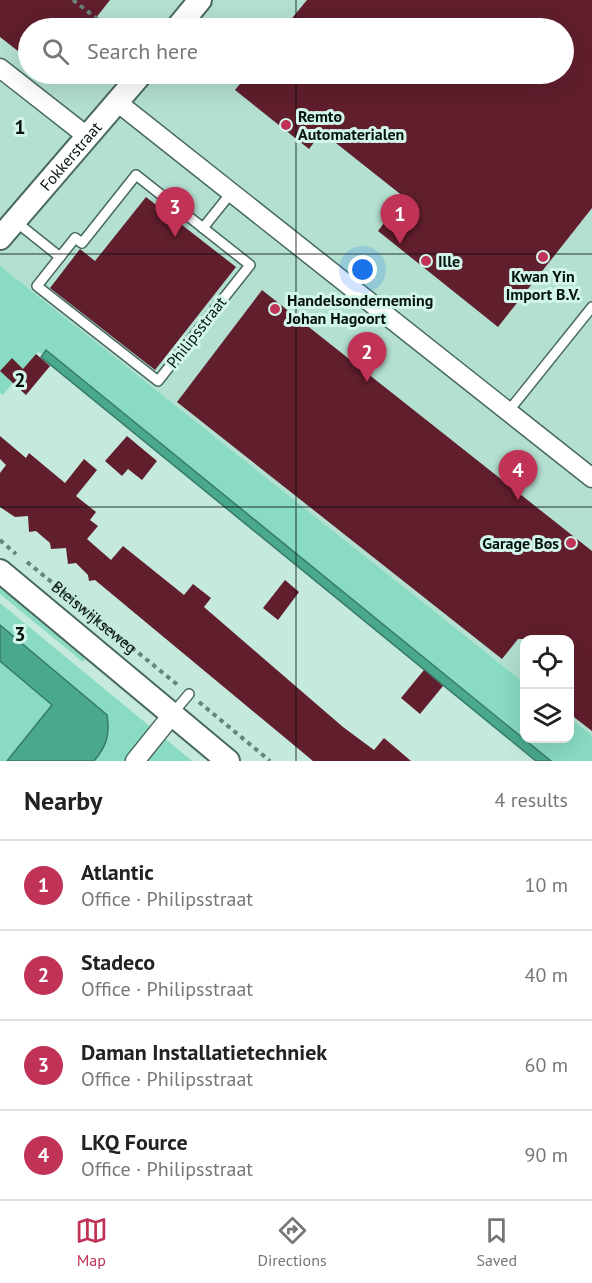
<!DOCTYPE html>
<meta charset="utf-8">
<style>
body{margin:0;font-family:"PT Sans",sans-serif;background:#f6f6f6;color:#222}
.controls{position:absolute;right:18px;bottom:18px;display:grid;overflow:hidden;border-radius:12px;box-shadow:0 6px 24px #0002}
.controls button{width:54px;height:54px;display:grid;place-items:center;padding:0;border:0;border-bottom:2px solid #e0e0e0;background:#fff;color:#222;font:30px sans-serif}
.you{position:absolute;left:363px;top:270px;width:21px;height:21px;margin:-15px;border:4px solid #fff;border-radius:50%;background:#1a73e8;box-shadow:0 0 0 9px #1a73e833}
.badge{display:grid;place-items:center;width:39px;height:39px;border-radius:50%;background:#c13257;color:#fff;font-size:20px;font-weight:700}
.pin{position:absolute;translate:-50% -50px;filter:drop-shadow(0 2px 3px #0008)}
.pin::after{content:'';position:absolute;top:32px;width:21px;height:18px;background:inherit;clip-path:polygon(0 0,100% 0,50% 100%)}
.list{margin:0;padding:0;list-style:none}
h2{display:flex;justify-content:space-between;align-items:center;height:78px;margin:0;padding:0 24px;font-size:26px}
h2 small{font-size:20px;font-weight:400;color:#767676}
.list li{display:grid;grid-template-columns:39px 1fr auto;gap:18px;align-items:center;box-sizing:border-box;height:90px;padding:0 24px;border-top:2px solid #e0e0e0}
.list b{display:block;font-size:22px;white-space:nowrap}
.list p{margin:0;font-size:20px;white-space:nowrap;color:#767676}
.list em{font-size:20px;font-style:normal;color:#767676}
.icon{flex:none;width:33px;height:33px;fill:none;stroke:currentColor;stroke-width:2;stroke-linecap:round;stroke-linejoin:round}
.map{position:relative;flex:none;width:592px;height:761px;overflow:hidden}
.search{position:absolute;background:#fff;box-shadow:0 6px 24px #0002;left:18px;right:18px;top:18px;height:66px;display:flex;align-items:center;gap:15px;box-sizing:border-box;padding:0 21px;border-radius:33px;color:#767676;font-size:22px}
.sheet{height:438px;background:#fff}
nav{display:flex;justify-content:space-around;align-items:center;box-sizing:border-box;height:84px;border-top:2px solid #e0e0e0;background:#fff;font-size:16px;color:#767676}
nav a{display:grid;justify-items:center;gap:3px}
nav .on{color:#c13257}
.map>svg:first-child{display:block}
.built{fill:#b3e0d1;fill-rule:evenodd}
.green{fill:#89dbc3}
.water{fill:#4aa88f;stroke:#367b69;stroke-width:1.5}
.building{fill:#611e2d}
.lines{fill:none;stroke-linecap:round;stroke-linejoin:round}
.service-casing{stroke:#48695f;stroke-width:12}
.minor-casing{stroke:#48695f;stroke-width:21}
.tertiary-casing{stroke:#48695f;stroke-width:26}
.path{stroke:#6a837b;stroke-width:4;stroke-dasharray:4.5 4.5;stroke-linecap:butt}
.service{stroke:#fff;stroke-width:9}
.minor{stroke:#fff;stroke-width:18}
.tertiary{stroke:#fff;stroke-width:22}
.grid{fill:none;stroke:#06130f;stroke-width:1.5;stroke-opacity:0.55}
.poi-dot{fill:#c13257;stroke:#d2f6ea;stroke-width:2}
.labels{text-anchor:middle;stroke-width:6;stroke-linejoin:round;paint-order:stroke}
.poi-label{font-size:16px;font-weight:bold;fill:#06130f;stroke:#d2f6ea;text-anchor:start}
.street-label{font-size:16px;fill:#06130f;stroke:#d2f6ea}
.grid-label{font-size:20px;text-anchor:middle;font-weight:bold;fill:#06130f;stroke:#d2f6ea;stroke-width:6;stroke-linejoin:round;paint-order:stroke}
</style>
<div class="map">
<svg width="592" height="761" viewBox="0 0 592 761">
<rect width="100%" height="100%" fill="#c5e9dd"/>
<path class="built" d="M0 0H592V761H542L39 350 0 389ZM28 28H564V74H28ZM524 640H570V738H524Z"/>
<g class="green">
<polygon points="0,266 524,683 524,738 570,738 570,718 592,736 592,761 551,761 47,351 44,354 38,352 3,395 0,393"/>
<polygon points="0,588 85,659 83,662 0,594"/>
<polygon points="0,603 152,728 126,761 94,761 102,752 107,715 0,625"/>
<polygon points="0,661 52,705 7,761 0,761"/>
<polygon points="162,736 192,761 141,761"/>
</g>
<g class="water">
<polygon points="46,350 551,761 536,761 41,357"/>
<path d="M0 625 107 715C110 734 107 746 94 761H7L52 705 0 661Z"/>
</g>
<g class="building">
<polygon points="0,0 110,0 88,28 28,28 28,51 18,51 0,37"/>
<polygon points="307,0 592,0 592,208 498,327 378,231 404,197 322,132 309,149 235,90 248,74 564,74 564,28 284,28"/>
<polygon points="146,197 236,267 155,370 50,288 80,249 95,261"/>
<polygon points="262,290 592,551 592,731 570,714 570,639 518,639 502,659 177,402"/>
<polygon points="36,354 50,366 26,395 0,371 12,358 23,369"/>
<polygon points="0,436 26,458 29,453 65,483 84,459 97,470 76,496 96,512 90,520 98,526 87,539 111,560 123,546 184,595 193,584 211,598 204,607 343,727 374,750 384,738 411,761 313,761 301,751 95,580 89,581 88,575 76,563 68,564 66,548 51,549 50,543 36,531 29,532 28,516 15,517 0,507 0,473 6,465 0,459"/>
<polygon points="127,436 157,461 142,480 128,469 122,476 105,461"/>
<polygon points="285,580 299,592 278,620 263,608"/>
<polygon points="424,670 443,686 420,714 401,698"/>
</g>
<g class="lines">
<defs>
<g id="service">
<polygon points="136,175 250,265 158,381 37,286 75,238 82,243"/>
<polyline points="15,221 60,257"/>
<polyline points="203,228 231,193"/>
<polyline points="507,413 592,307"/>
<polyline points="173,713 189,694"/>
</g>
<g id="minor">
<polyline points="0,68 88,137"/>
<polyline points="117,102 592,478"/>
<polyline points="135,761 172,715"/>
</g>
<g id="tertiary">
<polyline points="177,28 200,0"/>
<path id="s2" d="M0 238 141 74"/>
<polyline points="0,571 228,761"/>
</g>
</defs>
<use href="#service" class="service-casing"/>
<use href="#minor" class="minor-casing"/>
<use href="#tertiary" class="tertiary-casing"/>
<g class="path">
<polyline points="73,0 109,28"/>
<polyline points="0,540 16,554"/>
<path id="s1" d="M27 562 179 686"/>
<polyline points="199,702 270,761"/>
</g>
<use href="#service" class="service"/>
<use href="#minor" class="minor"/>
<use href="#tertiary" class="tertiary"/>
</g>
<path class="grid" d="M296 0V28M296 74V761M0 254H592M0 507H592"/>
<g class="poi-dot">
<circle cx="286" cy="125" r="6"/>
<circle cx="543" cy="257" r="6"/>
<circle cx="426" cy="261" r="6"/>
<circle cx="275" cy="309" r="6"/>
<circle cx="571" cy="543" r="6"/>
</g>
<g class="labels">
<g class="poi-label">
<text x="298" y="122">Remto<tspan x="298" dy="18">Automaterialen</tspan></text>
<text x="438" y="267">Ille</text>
<text x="543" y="282" text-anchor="middle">Kwan Yin<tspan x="543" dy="18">Import B.V.</tspan></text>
<text x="287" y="306">Handelsonderneming<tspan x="287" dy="18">Johan Hagoort</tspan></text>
<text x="559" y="549" text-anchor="end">Garage Bos</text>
</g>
<g class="street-label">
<text dy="6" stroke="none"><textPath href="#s2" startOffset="108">Fokkerstraat</textPath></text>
<text transform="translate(196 332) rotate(-52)" y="6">Philipsstraat</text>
<text dy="6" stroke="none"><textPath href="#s1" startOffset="87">Bleiswijkseweg</textPath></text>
</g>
</g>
<g class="grid-label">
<text x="20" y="134">1</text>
<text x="20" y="387">2</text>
<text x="20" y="641">3</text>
</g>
</svg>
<div class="controls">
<button><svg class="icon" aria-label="locate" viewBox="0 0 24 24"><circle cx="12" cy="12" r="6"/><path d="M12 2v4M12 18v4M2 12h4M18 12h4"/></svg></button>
<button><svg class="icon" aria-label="layers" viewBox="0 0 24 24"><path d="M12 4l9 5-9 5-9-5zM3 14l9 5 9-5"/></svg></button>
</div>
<div class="you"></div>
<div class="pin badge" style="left:400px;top:244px">1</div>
<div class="pin badge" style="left:367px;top:382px">2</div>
<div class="pin badge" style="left:175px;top:237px">3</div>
<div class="pin badge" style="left:518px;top:500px">4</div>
<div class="search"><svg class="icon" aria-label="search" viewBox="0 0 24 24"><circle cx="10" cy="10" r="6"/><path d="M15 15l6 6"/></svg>Search here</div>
</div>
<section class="sheet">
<h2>Nearby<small>4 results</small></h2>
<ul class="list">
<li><span class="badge">1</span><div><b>Atlantic</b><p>Office · Philipsstraat</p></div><em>10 m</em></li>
<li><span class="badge">2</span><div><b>Stadeco</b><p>Office · Philipsstraat</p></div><em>40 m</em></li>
<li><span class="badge">3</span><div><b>Daman Installatietechniek</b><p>Office · Philipsstraat</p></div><em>60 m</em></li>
<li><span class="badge">4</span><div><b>LKQ Fource</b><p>Office · Philipsstraat</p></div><em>90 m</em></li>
</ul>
</section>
<nav>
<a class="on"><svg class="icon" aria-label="map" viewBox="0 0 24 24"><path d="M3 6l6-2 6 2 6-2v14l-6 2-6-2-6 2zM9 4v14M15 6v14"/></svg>Map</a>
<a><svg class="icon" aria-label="directions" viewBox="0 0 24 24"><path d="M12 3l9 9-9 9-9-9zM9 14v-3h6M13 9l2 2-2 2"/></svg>Directions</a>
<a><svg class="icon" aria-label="saved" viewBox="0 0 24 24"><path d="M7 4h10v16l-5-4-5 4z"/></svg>Saved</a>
</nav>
